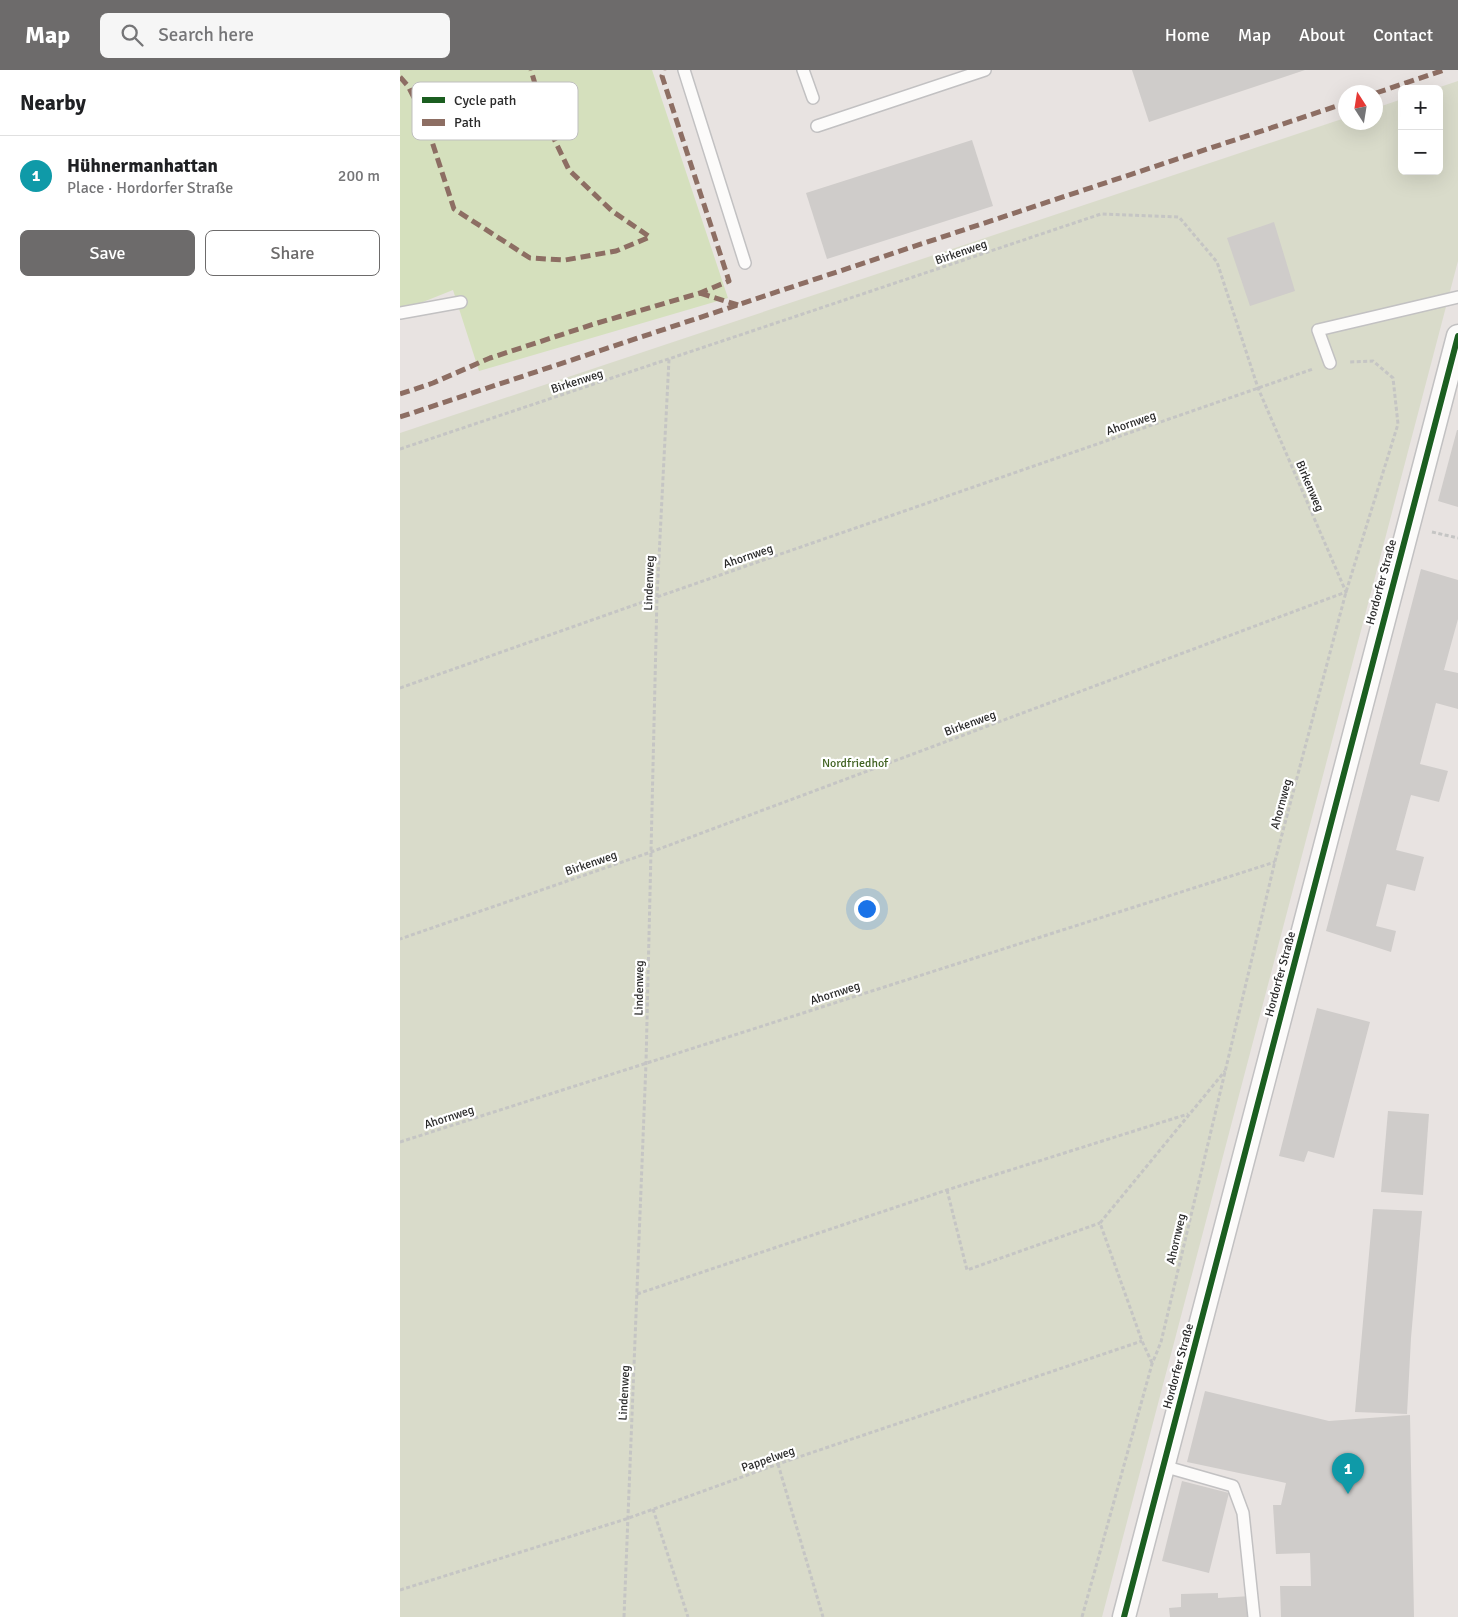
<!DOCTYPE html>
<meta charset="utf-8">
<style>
body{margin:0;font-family:Signika,sans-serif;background:#f6f6f6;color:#202124}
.controls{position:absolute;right:15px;top:15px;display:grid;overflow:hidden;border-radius:8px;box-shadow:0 5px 20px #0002}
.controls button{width:45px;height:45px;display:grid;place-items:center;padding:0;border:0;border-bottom:1px solid #e0e0e0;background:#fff;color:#202124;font:25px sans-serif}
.compass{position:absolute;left:938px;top:15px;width:45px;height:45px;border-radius:50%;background:#fff;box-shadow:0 5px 20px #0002;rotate:348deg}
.you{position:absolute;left:466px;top:838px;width:18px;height:18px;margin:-12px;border:4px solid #fff;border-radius:50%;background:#1a73e8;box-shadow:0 0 0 8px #1a73e833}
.badge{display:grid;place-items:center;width:32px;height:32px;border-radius:50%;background:#6d6b6b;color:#fff;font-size:16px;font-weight:700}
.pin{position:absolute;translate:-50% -41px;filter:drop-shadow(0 1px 2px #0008)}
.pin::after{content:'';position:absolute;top:26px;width:18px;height:15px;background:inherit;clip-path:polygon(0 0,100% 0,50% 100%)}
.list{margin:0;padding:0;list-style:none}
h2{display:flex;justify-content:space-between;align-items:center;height:65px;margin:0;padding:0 20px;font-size:21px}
h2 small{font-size:16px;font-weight:400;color:#757577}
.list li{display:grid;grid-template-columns:32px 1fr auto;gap:15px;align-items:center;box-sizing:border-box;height:80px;padding:0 20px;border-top:1px solid #e0e0e0}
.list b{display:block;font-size:19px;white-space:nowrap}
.list p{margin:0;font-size:16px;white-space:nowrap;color:#757577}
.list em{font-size:16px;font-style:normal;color:#757577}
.actions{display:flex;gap:10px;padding:15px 20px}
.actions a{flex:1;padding:11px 0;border:1px solid #6d6b6b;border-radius:8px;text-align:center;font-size:18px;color:#6d6b6b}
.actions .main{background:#6d6b6b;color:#fff}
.icon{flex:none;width:28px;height:28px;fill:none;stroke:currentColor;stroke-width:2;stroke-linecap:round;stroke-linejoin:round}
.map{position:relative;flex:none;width:1058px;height:1547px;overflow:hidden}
header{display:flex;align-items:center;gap:30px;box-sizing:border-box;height:70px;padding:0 25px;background:#6d6b6b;color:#fff}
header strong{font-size:24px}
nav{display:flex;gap:28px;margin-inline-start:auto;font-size:18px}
.search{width:350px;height:45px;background:#f6f6f6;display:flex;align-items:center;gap:12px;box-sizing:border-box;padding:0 18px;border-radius:8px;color:#757577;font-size:19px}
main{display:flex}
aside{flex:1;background:#fff}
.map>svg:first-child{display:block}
.green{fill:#d5e0bd}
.cemetery{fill:#d9dbca}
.building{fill:#cfccca}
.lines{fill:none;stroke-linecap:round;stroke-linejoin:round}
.service-casing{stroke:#c2c1c2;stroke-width:14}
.minor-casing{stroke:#c2c1c2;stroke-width:25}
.path{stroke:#c5c5c4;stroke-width:3;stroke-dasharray:4 2.5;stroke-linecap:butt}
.service{stroke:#fcfbfa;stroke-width:11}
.minor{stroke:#fcfbfa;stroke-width:22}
.quiet{stroke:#8d6e63;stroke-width:5;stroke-dasharray:10 5;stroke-linecap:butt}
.cycleway-casing{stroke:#fff;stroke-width:9}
.cycleway{stroke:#1b5e20;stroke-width:6}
.labels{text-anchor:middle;stroke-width:4.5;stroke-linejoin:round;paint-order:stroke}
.street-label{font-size:12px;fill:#2b2b2b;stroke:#fff}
.park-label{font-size:12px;fill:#406221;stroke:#fff}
.key{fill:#fff;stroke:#bfbfbf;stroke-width:1}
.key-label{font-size:14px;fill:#2b2b2b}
</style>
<header>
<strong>Map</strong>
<div class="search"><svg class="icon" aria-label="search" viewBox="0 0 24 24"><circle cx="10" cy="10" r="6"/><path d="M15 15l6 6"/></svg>Search here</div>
<nav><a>Home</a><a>Map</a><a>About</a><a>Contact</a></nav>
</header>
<main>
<aside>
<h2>Nearby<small></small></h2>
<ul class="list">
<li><span class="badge" style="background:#0f9aa8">1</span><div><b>Hühnermanhattan</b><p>Place · Hordorfer Straße</p></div><em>200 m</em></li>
</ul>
<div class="actions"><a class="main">Save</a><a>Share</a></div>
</aside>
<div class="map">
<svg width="1058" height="1547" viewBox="0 0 1058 1547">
<rect width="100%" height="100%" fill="#e8e3e1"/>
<polygon class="green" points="0,0 252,0 328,228 79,301 53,220 3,240 0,238"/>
<polygon class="cemetery" points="1058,11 1058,191 702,1547 0,1547 0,363 945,48 946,52 976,52 976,38 1002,29 1002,101 1039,101 1039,19 1034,19"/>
<g class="building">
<polygon points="732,0 905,0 749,52"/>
<polygon points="572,70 593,136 427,189 406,123"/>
<polygon points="874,152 895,221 850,236 827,168"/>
<polygon points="1057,360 1058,360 1058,437 1038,431"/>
<polygon points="1021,499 1058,510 1058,549 1044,600 1058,603 1058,639 1036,633 1020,694 1048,701 1039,732 1011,725 996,780 1024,787 1015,821 987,814 976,856 996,861 991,882 926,861"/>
<polygon points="917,938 970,952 934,1088 908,1081 904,1092 879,1086"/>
<polygon points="988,1041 1029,1044 1023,1125 981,1122"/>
<polygon points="973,1139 1022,1141 1011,1268 1007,1344 955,1342"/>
<polygon points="805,1321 929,1351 1010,1345 1014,1547 881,1547 880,1516 911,1516 910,1483 876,1484 873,1435 881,1435 886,1413 787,1392"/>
<polygon points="782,1411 829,1423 809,1503 762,1491"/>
<polygon points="818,1523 818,1528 851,1526 851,1547 770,1547 769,1538 781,1537 781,1524"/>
</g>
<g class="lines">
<defs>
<g id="service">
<polyline points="284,0 345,193"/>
<polyline points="403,0 413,28"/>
<polyline points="417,56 585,0"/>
<polyline points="0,243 61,232"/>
<polyline points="930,293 918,260 1058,227"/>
<polyline points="763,1396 833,1416 843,1443 854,1547"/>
</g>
<polyline id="minor" points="724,1547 1058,266"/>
</defs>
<use href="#service" class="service-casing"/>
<use href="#minor" class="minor-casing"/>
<g class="path">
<polyline points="0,379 701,144 779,147 817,192 858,318 946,522 251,782 0,869"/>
<polyline points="1032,462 1058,468"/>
<polyline points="0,618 257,527 913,299"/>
<polyline points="0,1072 875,792"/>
<polyline points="547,1120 567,1200 700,1153"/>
<polyline points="237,1224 547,1120 788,1044"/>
<polyline points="752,1293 742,1271 700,1153 825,1001"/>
<polyline points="378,1394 423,1547"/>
<polyline points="253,1439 288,1547"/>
<polyline points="0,1520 226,1449 378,1394 742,1271"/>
<polyline points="224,1547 246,993 257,527 269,289"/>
<polyline points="682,1547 752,1294 761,1272 875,791 946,522 998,354 993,308 973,291 948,292"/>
</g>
<use href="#service" class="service"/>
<use href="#minor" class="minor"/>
<g class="quiet">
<polyline points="0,7 8,16 24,47 54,139 130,188 165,190 216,181 250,167 212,141 169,100 146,52 131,0"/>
<polyline points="976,23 1044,0"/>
<polyline points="300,223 338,235"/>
<polyline points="0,324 33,313 90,288 194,254 300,223 329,211 262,6 264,0"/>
<polyline points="0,347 946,33"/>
</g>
<defs>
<polyline id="cycleway" points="724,1547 1058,266"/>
</defs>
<use href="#cycleway" class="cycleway-casing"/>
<use href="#cycleway" class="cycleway"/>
</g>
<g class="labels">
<g class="street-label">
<text transform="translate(561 182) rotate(-19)" y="4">Birkenweg</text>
<text transform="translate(177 311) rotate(-18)" y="4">Birkenweg</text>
<text transform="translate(731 353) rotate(-19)" y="4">Ahornweg</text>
<text transform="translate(910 416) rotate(67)" y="4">Birkenweg</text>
<text transform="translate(348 486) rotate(-19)" y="4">Ahornweg</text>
<text transform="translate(981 512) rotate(-75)" y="4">Hordorfer Straße</text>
<text transform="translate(249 513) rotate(-88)" y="4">Lindenweg</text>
<text transform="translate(570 653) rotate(-20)" y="4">Birkenweg</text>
<text transform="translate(881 734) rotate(-75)" y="4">Ahornweg</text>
<text transform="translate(191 793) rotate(-19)" y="4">Birkenweg</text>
<text transform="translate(880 904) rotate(-75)" y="4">Hordorfer Straße</text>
<text transform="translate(239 918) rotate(-89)" y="4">Lindenweg</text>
<text transform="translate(435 923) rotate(-18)" y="4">Ahornweg</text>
<text transform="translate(49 1047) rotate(-18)" y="4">Ahornweg</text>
<text transform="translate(776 1169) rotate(-77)" y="4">Ahornweg</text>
<text transform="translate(778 1296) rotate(-75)" y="4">Hordorfer Straße</text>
<text transform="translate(224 1323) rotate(-87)" y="4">Lindenweg</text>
<text transform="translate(368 1389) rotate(-19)" y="4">Pappelweg</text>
</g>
<g class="park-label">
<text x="455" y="697">Nordfriedhof</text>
</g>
</g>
<rect x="12" y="12" width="166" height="58" rx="8" class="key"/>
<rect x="22" y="27" width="23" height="6" fill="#1b5e20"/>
<rect x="22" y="49" width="23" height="7" fill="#8d6e63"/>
<g class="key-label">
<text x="54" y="35">Cycle path</text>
<text x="54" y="57">Path</text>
</g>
</svg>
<div class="controls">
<button>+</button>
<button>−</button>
</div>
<svg class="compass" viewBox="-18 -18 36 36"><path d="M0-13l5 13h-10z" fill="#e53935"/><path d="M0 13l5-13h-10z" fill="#757577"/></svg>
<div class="you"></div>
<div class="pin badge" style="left:948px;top:1424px;background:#0f9aa8">1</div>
</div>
</main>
